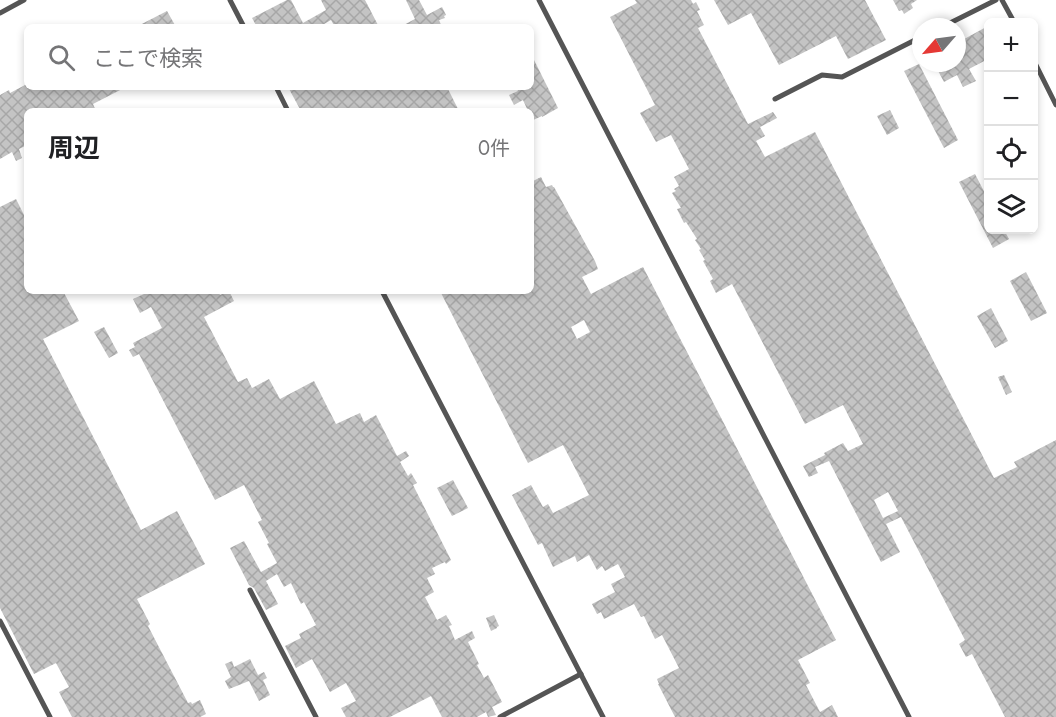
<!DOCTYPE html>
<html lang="ja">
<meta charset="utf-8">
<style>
body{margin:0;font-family:Jost,"Noto Sans JP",sans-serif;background:#f6f6f6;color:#202124}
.controls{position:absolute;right:18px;top:18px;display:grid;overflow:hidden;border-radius:9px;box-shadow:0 3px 9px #0003}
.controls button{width:54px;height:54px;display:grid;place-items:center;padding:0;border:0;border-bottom:2px solid #e0e0e0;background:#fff;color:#202124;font:30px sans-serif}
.compass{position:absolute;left:912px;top:18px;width:54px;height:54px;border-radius:50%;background:#fff;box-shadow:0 3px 9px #0003;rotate:242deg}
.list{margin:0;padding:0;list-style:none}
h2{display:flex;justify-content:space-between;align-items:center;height:78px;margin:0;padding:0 24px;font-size:26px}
h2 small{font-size:20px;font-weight:400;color:#757577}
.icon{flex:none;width:33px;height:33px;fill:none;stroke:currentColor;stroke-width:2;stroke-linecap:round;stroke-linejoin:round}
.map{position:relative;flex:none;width:1056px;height:717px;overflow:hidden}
.search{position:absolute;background:#fff;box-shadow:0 3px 9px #0003;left:24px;top:24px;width:510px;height:66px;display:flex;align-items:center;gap:15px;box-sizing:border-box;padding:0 21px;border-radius:9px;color:#757577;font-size:22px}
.panel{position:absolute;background:#fff;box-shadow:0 3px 9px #0003;left:24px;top:108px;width:510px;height:186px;border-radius:9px}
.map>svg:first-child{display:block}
.building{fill:url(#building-cross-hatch);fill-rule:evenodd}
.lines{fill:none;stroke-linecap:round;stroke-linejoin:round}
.lane{stroke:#555;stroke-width:5}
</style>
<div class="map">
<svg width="1056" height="717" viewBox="0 0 1056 717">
<defs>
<pattern id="building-cross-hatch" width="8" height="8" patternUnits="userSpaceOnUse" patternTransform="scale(1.5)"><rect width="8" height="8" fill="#c4c4c4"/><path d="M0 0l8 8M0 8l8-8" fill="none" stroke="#a7a7a7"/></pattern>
</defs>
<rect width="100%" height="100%" fill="#fff"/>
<g class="building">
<polygon points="287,0 291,0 303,23 326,10 321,0 365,0 379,27 335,27 331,20 319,27 257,27 252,18"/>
<polygon points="406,0 419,0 427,15 442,7 446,15 444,16 445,18 439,20 442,27 400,27 415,19"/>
<path d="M635 0H691L693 4 696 2 700 10 697 11 704 25 698 28 748 124 773 112 777 118 760 127 765 136 756 141 765 157 815 132 994 478 1017 467 1014 462 1056 440V717H1005L972 654 966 657 959 644 965 640 901 517 886 524 900 552 881 562 829 461 815 467 818 473 809 477 803 466 825 455 824 453 843 443 848 451 863 444 843 405 805 424 732 284 716 293 710 281 713 279 703 261 705 260 699 250 701 249 695 240 697 239 686 222 684 223 677 209 681 208 672 193 676 191 674 189 679 186 674 177 689 169 671 135 656 142 640 113 655 105 610 17 637 3ZM888 492 898 511 883 518 874 500Z"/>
<polygon points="714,0 865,0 886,40 848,59 836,36 779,65 751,13 728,25"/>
<polygon points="893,0 917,0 911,4 913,8 904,14 902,10 899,11"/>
<polygon points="167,11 176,27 136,27"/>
<polygon points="988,26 988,59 969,69 976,81 963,87 957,75 944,82 936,67 944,63 957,63 957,43"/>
<polygon points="531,54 558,108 542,117 542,116 531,121 531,111 528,111 523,100 514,105 509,95 518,91 516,87 531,87"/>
<polygon points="919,64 958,140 944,148 904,71"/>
<polygon points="27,84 27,87 126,87 93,104 96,111 27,111 27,145 19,149 22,158 16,161 12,152 0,159 0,95 9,90 10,93"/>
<polygon points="288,87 447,87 459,111 301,111"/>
<polygon points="890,110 899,128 887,135 877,116"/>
<polygon points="975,174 988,199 988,230 1004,230 1009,239 993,248 959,182"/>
<path d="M541 177 546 187 552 185 553 187H554L595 261 598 269 582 277 591 294 643 267 836 640 798 660 810 683 806 685 820 712 832 705 838 717H675L658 684H659L657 679 679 668 662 635 655 639 644 616 641 617 634 604 604 619 601 612 597 614 592 604 615 592 611 584 625 577 618 564 605 571 602 566 597 570 589 555 577 562 575 556 553 567 542 543 538 545 512 495 531 485 543 507 548 504 553 513 589 495 563 445 528 463 440 291H531V182ZM584 320 590 332 577 339 571 327Z"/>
<polygon points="16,199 27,221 27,291 63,291 79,321 43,339 141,530 177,511 205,564 137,599 150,624 148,626 188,703 191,702 192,704 200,700 206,714 200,717 72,717 59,692 69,687 56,663 34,674 0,608 0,207"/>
<polygon points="1026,272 1047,313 1031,321 1010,281"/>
<polygon points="142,291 218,291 220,295 229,291 234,301 204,317 238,382 247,378 252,388 269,379 280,399 314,381 336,424 360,413 364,422 376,415 397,456 406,451 409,456 400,462 408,476 411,473 417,483 413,485 451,560 446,564 445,562 432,568 435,574 427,578 434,592 425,597 437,620 446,615 452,625 449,626 455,640 472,631 475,638 468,642 479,664 477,665 484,678 488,675 502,702 492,707 496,715 488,717 486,712 477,717 442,717 431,696 390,717 346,717 341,708 356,701 346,683 330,692 312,659 296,668 285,646 301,638 299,634 316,625 304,602 301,604 291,583 284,587 277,574 266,581 278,604 266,610 254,588 249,585 230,548 244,541 261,572 277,563 267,544 269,543 258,522 262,520 244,485 215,500 139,354 133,357 129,350 135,347 133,343 162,328 151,307 140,313 133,299 144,294"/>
<polygon points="991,308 1008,341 995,348 977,316"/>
<polygon points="104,327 118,353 109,358 94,332"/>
<polygon points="1004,375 1012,392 1006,395 998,377"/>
<polygon points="453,480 468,508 452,516 437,488"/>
<polygon points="494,615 499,626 497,627 497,628 491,631 486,618"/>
<polygon points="250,659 258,675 264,672 267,678 263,680 270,695 259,701 249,681 229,689 225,681 231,677 225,664 232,661 234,667"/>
</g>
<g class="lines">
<g class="lane">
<polyline points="230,0 244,27"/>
<polyline points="539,0 909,717"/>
<polyline points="1002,0 1014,22"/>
<polyline points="0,13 24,0"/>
<polyline points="942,27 996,0"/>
<polyline points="1034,61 1056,105"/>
<polyline points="276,87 288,111"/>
<polyline points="775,99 822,75 842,77 921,37"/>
<polyline points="382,291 603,717"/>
<polyline points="250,590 316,717"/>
<polyline points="0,621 50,717"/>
<polyline points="500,717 581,674"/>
</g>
</g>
</svg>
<div class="controls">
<button>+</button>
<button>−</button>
<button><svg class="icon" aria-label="locate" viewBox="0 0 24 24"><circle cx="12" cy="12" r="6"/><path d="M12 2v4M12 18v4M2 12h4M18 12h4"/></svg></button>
<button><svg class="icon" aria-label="layers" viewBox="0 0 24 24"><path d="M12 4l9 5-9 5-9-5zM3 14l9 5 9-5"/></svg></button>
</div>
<svg class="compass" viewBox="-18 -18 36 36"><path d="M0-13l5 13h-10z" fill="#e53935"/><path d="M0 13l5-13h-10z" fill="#757577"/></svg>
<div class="search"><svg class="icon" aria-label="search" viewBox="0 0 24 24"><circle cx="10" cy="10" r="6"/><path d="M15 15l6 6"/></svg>ここで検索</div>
<section class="panel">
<h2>周辺<small>0件</small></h2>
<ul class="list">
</ul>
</section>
</div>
